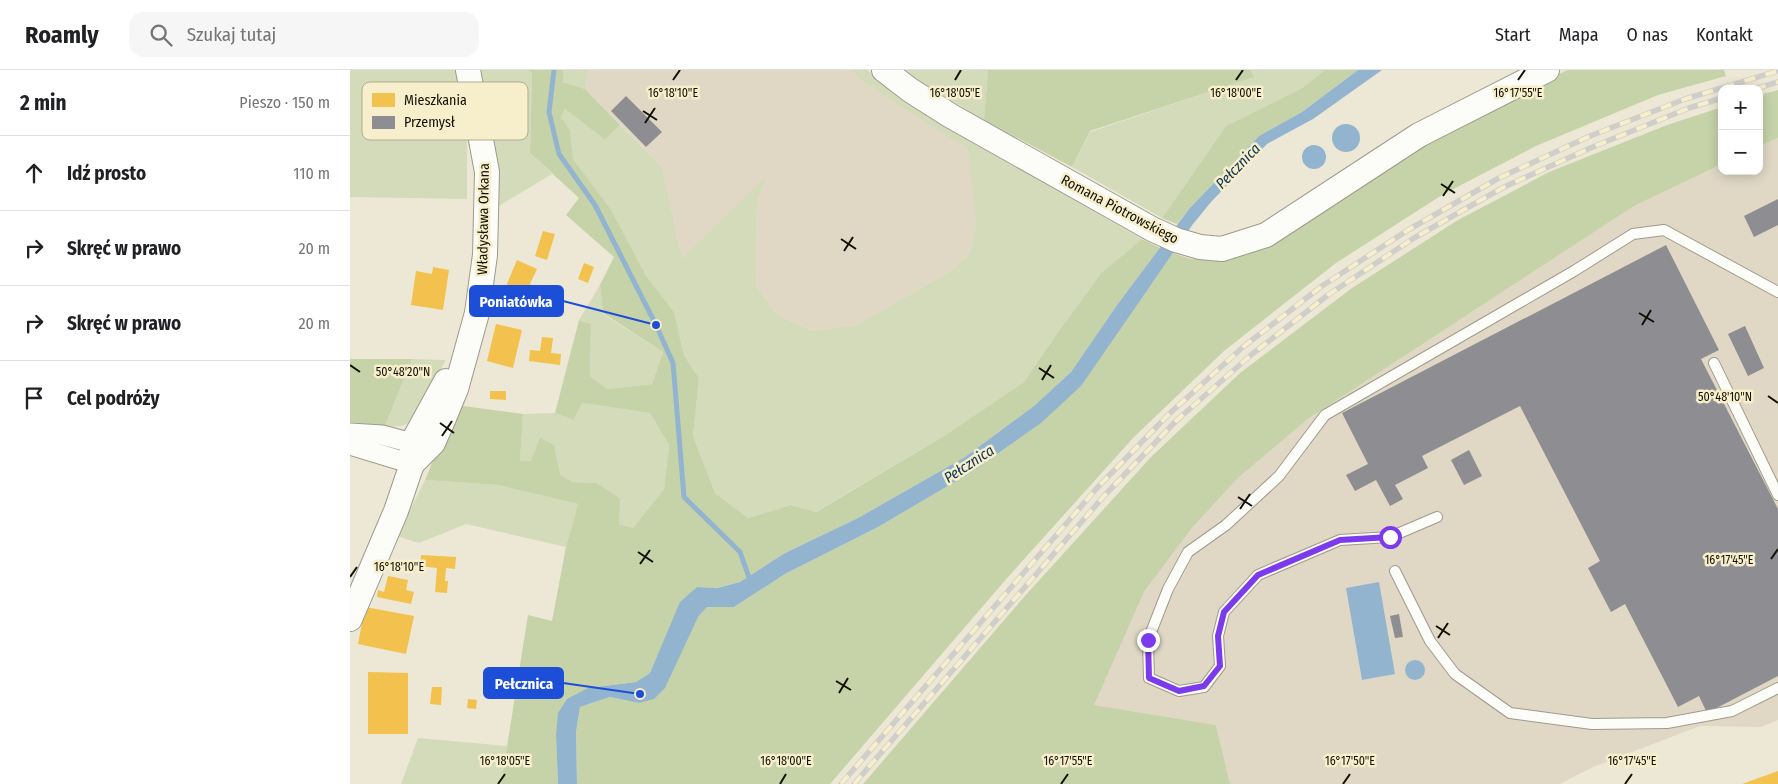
<!DOCTYPE html>
<html lang="pl">
<meta charset="utf-8">
<style>
body{margin:0;font-family:"Fira Sans Condensed",sans-serif;background:#f6f6f6;color:#202124}
.controls{position:absolute;right:15px;top:15px;display:grid;overflow:hidden;border-radius:10px;box-shadow:0 2px 12px #0003}
.controls button{width:45px;height:45px;display:grid;place-items:center;padding:0;border:0;border-bottom:1px solid #e0e0e0;background:#fff;color:#202124;font:25px sans-serif}
.stop{position:absolute;width:15px;height:15px;margin:-11px;border:4px solid #7c3aed;border-radius:50%;background:#fff}
.stop.end{background:#7c3aed;border-color:#fff;box-shadow:0 1px 5px #0008}
.list{margin:0;padding:0;list-style:none}
h2{display:flex;justify-content:space-between;align-items:center;height:65px;margin:0;padding:0 20px;font-size:21px}
h2 small{font-size:16px;font-weight:400;color:#757577}
.list li{display:grid;grid-template-columns:32px 1fr auto;gap:15px;align-items:center;box-sizing:border-box;height:75px;padding:0 20px;border-top:1px solid #e0e0e0}
.list b{display:block;font-size:19px;white-space:nowrap}
.list em{font-size:16px;font-style:normal;color:#757577}
.icon{flex:none;width:28px;height:28px;fill:none;stroke:currentColor;stroke-width:2;stroke-linecap:round;stroke-linejoin:round}
.map{position:relative;flex:none;width:1428px;height:714px;overflow:hidden}
header{display:flex;align-items:center;gap:30px;box-sizing:border-box;height:70px;padding:0 25px;background:#fff;border-bottom:1px solid #e0e0e0}
header strong{font-size:24px}
nav{display:flex;gap:28px;margin-inline-start:auto;font-size:18px}
.search{width:350px;height:45px;background:#f6f6f6;display:flex;align-items:center;gap:12px;box-sizing:border-box;padding:0 18px;border-radius:15px;color:#757577;font-size:19px}
main{display:flex}
aside{flex:1;background:#fff}
.map>svg:first-child{display:block}
.industrial{fill:#e0d8c5}
.green{fill:#d3dbba}
.forest{fill:#c6d3a9}
.water{fill:#93b4cf}
.homes{fill:#f2c14e}
.industry{fill:#8d8d92}
.lines{fill:none;stroke-linecap:round;stroke-linejoin:round}
.stream{stroke:#93b4cf;stroke-width:5}
.service-casing{stroke:#9e9a8c;stroke-width:12}
.minor-casing{stroke:#9e9a8c;stroke-width:21}
.tertiary-casing{stroke:#9e9a8c;stroke-width:26}
.service{stroke:#fcfcf9;stroke-width:10}
.minor{stroke:#fcfcf9;stroke-width:19}
.tertiary{stroke:#fcfcf9;stroke-width:24}
.rail-casing{stroke:#d0cec9;stroke-width:5.5}
.rail{stroke:#f7eecb;stroke-width:4;stroke-dasharray:11;stroke-linecap:butt}
.route{stroke:#7c3aed;stroke-width:6}
.ticks{fill:none;stroke:#131004;stroke-width:2}
.labels{text-anchor:middle;stroke-width:5;stroke-linejoin:round;paint-order:stroke}
.street-label{font-size:14px;fill:#131004;stroke:#f7eecb}
.water-label{font-size:15px;font-style:italic;fill:#0f3454;stroke:#f7eecb}
.key{fill:#f7eecb;stroke:#b3ab8f;stroke-width:1}
.key-label{font-size:14px;fill:#131004}
.ticks-label{font-size:12px;text-anchor:middle;fill:#131004;stroke:#f7eecb;stroke-width:5;stroke-linejoin:round;paint-order:stroke}
.leader{fill:none;stroke:#1d4ed8;stroke-width:2}
.callout-dot{fill:#1d4ed8;stroke:#f7eecb;stroke-width:2}
.callout{fill:#1d4ed8;stroke:#1d4ed8;stroke-width:2}
.callout-label{font-size:15px;text-anchor:middle;font-weight:bold;fill:#fff}
</style>
<header>
<strong>Roamly</strong>
<div class="search"><svg class="icon" aria-label="search" viewBox="0 0 24 24"><circle cx="10" cy="10" r="6"/><path d="M15 15l6 6"/></svg>Szukaj tutaj</div>
<nav><a>Start</a><a>Mapa</a><a>O nas</a><a>Kontakt</a></nav>
</header>
<main>
<aside>
<h2>2 min<small>Pieszo · 150 m</small></h2>
<ul class="list">
<li><svg class="icon" aria-label="ahead" viewBox="0 0 24 24"><path d="M12 20V5M6 11l6-6 6 6"/></svg><div><b>Idź prosto</b></div><em>110 m</em></li>
<li><svg class="icon" aria-label="right" viewBox="0 0 24 24"><path d="M7 20v-9h11M14 6l5 5-5 5"/></svg><div><b>Skręć w prawo</b></div><em>20 m</em></li>
<li><svg class="icon" aria-label="right" viewBox="0 0 24 24"><path d="M7 20v-9h11M14 6l5 5-5 5"/></svg><div><b>Skręć w prawo</b></div><em>20 m</em></li>
<li><svg class="icon" aria-label="arrive" viewBox="0 0 24 24"><path d="M6 21V4h12l-3 4 3 4H6"/></svg><div><b>Cel podróży</b></div></li>
</ul>
</aside>
<div class="map">
<svg width="1428" height="714" viewBox="0 0 1428 714">
<rect width="100%" height="100%" fill="#ede8d5"/>
<g class="industrial">
<polygon points="239,0 501,0 515,14 619,79 626,153 620,183 601,201 506,255 462,261 426,244 406,215 407,130 416,108 332,188 312,97 235,19"/>
<polygon points="1428,68 1428,650 1411,657 1350,656 1243,697 1210,714 880,714 866,655 743,635 794,522 842,458 888,408 958,349 1284,136 1372,94 1372,101 1409,101 1409,76"/>
</g>
<g class="green">
<polygon points="0,0 108,0 117,42 117,129 0,127"/>
<polygon points="128,0 178,0 182,3 180,83 202,104 147,137"/>
<polygon points="213,0 239,0 235,19 213,12"/>
<polygon points="501,0 517,0 554,27 623,73 792,169 752,202 706,265 674,312 594,366 465,442 441,435 398,448 365,423 343,366 349,308 334,287 324,242 296,207 260,138 223,89 220,60 211,47 215,39 255,70 270,55 312,97 332,188 417,106 407,130 406,215 426,244 462,261 506,255 601,201 620,183 626,153 618,79 515,14"/>
<polygon points="556,0 638,0 634,50 568,10"/>
<polygon points="900,0 975,0 952,18 876,56 812,148 722,97 740,62 903,7"/>
<polygon points="250,215 253,244 313,282 302,314 257,319 240,306 241,254 229,250"/>
<path d="M62 289 96 290 63 349C56 357 45 357 35 356Z"/>
<polygon points="232,333 300,343 319,375 314,419 283,458 269,454 246,413 222,412 181,392 170,391 173,344 205,343 224,350"/>
<polygon points="75,410 148,415 228,434 216,477 116,454 69,473 47,466"/>
<polygon points="68,668 157,676 151,714 51,714"/>
</g>
<g class="forest">
<polygon points="178,0 213,0 213,12 235,19 270,55 255,70 215,39 211,47 220,60 223,89 260,138 296,206 324,242 334,286 349,308 343,366 365,423 398,448 441,435 466,442 594,366 674,312 706,265 752,202 792,169 810,178 767,235 721,302 684,336 615,387 508,448 435,483 390,512 366,518 347,517 300,603 286,612 238,618 206,665 208,714 151,714 178,545 202,551 216,477 228,434 148,415 75,410 106,335 173,344 170,391 181,391 190,368 204,375 210,405 222,412 246,413 270,428 269,454 283,458 314,419 319,375 300,343 232,333 224,350 205,343 229,250 241,254 240,306 257,319 302,314 313,282 253,243 250,215 264,187 216,145 229,128 180,83 182,3"/>
<polygon points="638,0 900,0 904,7 740,61 722,97 634,50"/>
<polygon points="975,0 1008,0 952,42 909,66 839,139 827,154 812,148 876,56 952,18"/>
<polygon points="1218,0 1374,0 1376,6 1308,25 1186,76 1092,125 986,193 874,281 784,367 658,507 480,714 227,714 226,662 230,637 260,627 289,633 348,547 357,537 384,537 435,504 528,457 620,403 778,247 823,183 841,189 873,190 1074,72 1202,7"/>
<polygon points="1428,20 1428,68 1409,76 1409,25"/>
<polygon points="1372,37 1372,94 1284,136 958,349 888,408 842,458 794,522 744,635 866,655 880,714 513,714 674,527 801,387 890,303 1002,218 1108,150 1199,102 1317,55"/>
<polygon points="0,289 62,289 35,356 0,352"/>
</g>
<g class="water">
<polygon points="1008,0 1032,0 963,49 917,74 861,132 843,154 731,316 691,353 620,403 528,457 435,504 384,537 357,537 348,547 315,618 304,629 289,633 260,627 230,637 226,662 227,714 208,714 206,665 208,643 217,629 238,618 286,612 300,603 330,532 347,517 367,518 390,512 435,483 508,448 615,387 684,336 721,302 767,235 839,139 909,66 952,42"/>
<circle cx="996" cy="68" r="14"/>
<circle cx="964" cy="87" r="12"/>
<polygon points="1029,512 1045,604 1012,610 996,518"/>
<circle cx="1065" cy="600" r="10"/>
</g>
<g class="homes">
<polygon points="193,161 205,164 197,190 185,186"/>
<polygon points="167,190 187,199 180,214 183,216 179,227 175,226 171,235 152,226"/>
<polygon points="234,193 244,197 238,213 228,209"/>
<polygon points="83,197 99,200 93,240 61,235 66,201 82,204"/>
<polygon points="146,254 172,260 163,298 137,291"/>
<polygon points="192,267 203,268 201,283 211,284 210,295 179,291 180,280 190,281"/>
<polygon points="140,321 156,321 156,330 140,329"/>
<polygon points="71,485 106,487 105,499 96,498 95,511 98,511 97,523 85,522 87,498 70,496"/>
<polygon points="38,506 58,510 56,520 64,522 61,534 27,527 28,520 34,522"/>
<polygon points="15,537 64,546 56,584 8,574"/>
<polygon points="18,602 58,603 58,664 18,664"/>
<polygon points="82,617 92,617 91,635 80,634"/>
<polygon points="118,629 127,630 126,639 117,638"/>
<polygon points="1428,701 1428,714 1392,714"/>
</g>
<g class="industry">
<polygon points="276,26 312,62 296,77 261,41"/>
<polygon points="1428,129 1428,155 1404,167 1394,146"/>
<polygon points="1316,175 1369,280 1351,289 1428,439 1428,606 1357,643 1349,626 1328,637 1275,534 1261,542 1238,498 1250,491 1170,336 1072,386 1078,398 1045,415 1053,429 1040,436 1026,410 1005,421 996,405 1018,394 992,343"/>
<polygon points="1395,256 1414,298 1398,306 1378,264"/>
<polygon points="1119,380 1132,406 1114,415 1101,390"/>
<polygon points="1049,544 1053,567 1045,568 1040,546"/>
</g>
<g class="lines">
<polyline class="stream" points="204,0 199,42 209,84 245,135 306,255 323,293 334,427 390,482 401,513"/>
<defs>
<g id="service">
<polyline points="1364,293 1428,425"/>
<polyline points="1087,447 1040,467 990,470 908,505 874,542 868,566 870,596 854,617 829,621 799,608 798,570 818,519 838,482 876,455 929,406 975,345 1224,201 1283,164 1314,160 1428,222"/>
<polyline points="1045,501 1080,571 1105,604 1160,643 1242,654 1317,653 1382,641 1428,618"/>
</g>
<g id="minor">
<polyline points="0,363 32,365 62,373"/>
<polyline points="0,375 62,394"/>
</g>
<g id="tertiary">
<polyline points="534,0 560,20 601,46 802,159 826,170 850,177 872,179 916,165 1069,65 1197,0"/>
<polyline points="62,394 83,373 94,348 106,319 127,243 135,185 137,102 118,0"/>
<polyline points="0,549 46,441 62,394 62,373 96,311"/>
</g>
</defs>
<use href="#service" class="service-casing"/>
<use href="#minor" class="minor-casing"/>
<use href="#tertiary" class="tertiary-casing"/>
<use href="#service" class="service"/>
<use href="#minor" class="minor"/>
<use href="#tertiary" class="tertiary"/>
<defs>
<g id="rail">
<polyline points="1405,19 1428,12"/>
<polyline points="491,714 747,418 819,344 893,277 972,216 1058,160 1149,108 1240,66 1335,29 1428,1"/>
<polyline points="504,714 754,426 826,351 901,285 978,225 1064,168 1154,117 1245,76 1339,38 1372,28"/>
</g>
</defs>
<use href="#rail" class="rail-casing"/>
<use href="#rail" class="rail"/>
</g>
<g class="lines">
<polyline class="route" points="798,570 799,608 829,621 854,616 870,596 868,566 874,542 908,505 990,470 1040,467"/>
</g>
<path class="ticks" d="M323 10 330 0M605 10 611 0M886 10 893 0M1168 10 1175 0M293 41 307 50M295 53 305 38M1091 114 1105 123M1093 126 1103 111M491 169 506 179M494 181 503 167M1289 243 1304 252M1292 255 1301 240M0 295 10 302M689 298 704 308M692 310 701 295M1418 326 1428 333M90 353 104 363M92 366 102 351M888 427 902 436M890 439 900 424M288 482 303 492M1421 489 1428 479M290 494 300 480M0 507 7 497M1086 556 1100 565M1088 568 1098 553M486 611 501 620M489 623 498 608M148 714 155 704M430 714 436 704M711 714 718 704M993 714 1000 704M1275 714 1282 704"/>
<g class="labels">
<g class="street-label">
<text transform="translate(770 139) rotate(28)" y="5">Romana Piotrowskiego</text>
<text transform="translate(133 149) rotate(-89)" y="5">Władysława Orkana</text>
</g>
<g class="water-label">
<text transform="translate(888 96) rotate(-46)" y="5">Pełcznica</text>
<text transform="translate(619 394) rotate(-33)" y="5">Pełcznica</text>
</g>
</g>
<rect x="12" y="12" width="166" height="58" rx="8" class="key"/>
<rect x="22" y="23" width="23" height="14" fill="#f2c14e"/>
<rect x="22" y="46" width="23" height="13" fill="#8d8d92"/>
<g class="key-label">
<text x="54" y="35">Mieszkania</text>
<text x="54" y="57">Przemysł</text>
</g>
<g class="ticks-label">
<text x="323" y="27">16°18'10"E</text>
<text x="605" y="27">16°18'05"E</text>
<text x="886" y="27">16°18'00"E</text>
<text x="1168" y="27">16°17'55"E</text>
<text x="53" y="306">50°48'20"N</text>
<text x="1375" y="331">50°48'10"N</text>
<text x="1379" y="494">16°17'45"E</text>
<text x="49" y="501">16°18'10"E</text>
<text x="155" y="695">16°18'05"E</text>
<text x="436" y="695">16°18'00"E</text>
<text x="718" y="695">16°17'55"E</text>
<text x="1000" y="695">16°17'50"E</text>
<text x="1282" y="695">16°17'45"E</text>
</g>
<path class="leader" d="M306 255L213 231M290 624L213 613"/>
<g class="callout-dot">
<circle cx="306" cy="255" r="5"/>
<circle cx="290" cy="624" r="5"/>
</g>
<g class="callout">
<rect x="120" y="216" width="93" height="30" rx="5"/>
<rect x="134" y="598" width="79" height="30" rx="5"/>
</g>
<g class="callout-label">
<text x="166" y="237">Poniatówka</text>
<text x="174" y="619">Pełcznica</text>
</g>
</svg>
<div class="controls">
<button>+</button>
<button>−</button>
</div>
<div class="stop" style="left:1040px;top:467px"></div>
<div class="stop end" style="left:798px;top:570px"></div>
</div>
</main>
